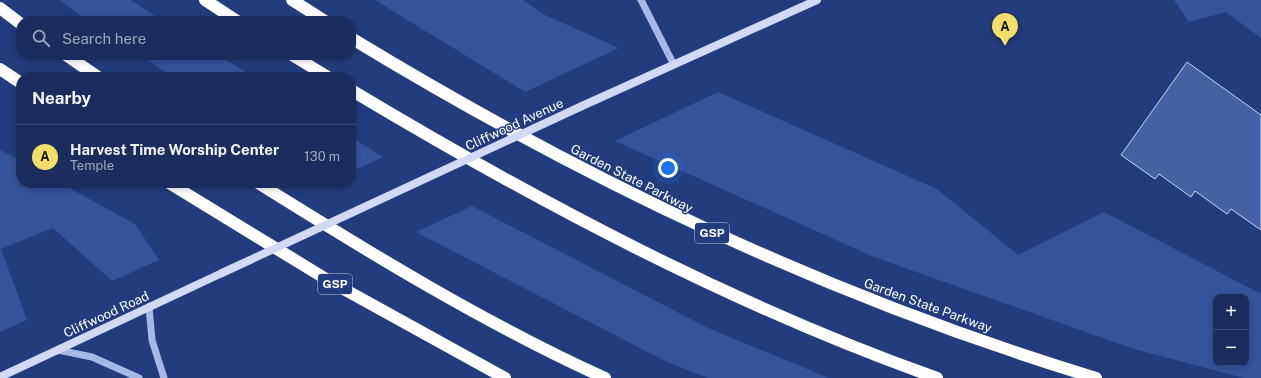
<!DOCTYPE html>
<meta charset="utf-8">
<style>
body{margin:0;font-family:"Public Sans",sans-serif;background:#273967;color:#f1f3f6}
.controls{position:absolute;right:12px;bottom:12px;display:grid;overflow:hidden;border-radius:8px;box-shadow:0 2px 6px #0003}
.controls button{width:36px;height:36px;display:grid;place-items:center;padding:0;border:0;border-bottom:1px solid #384973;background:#1a2d5e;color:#f1f3f6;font:20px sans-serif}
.you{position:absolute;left:668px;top:168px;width:14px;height:14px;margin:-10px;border:3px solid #fff;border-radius:50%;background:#1a73e8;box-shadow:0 0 0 6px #1a73e833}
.badge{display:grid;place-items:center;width:26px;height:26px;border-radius:50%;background:#f2df68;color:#111;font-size:13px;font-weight:700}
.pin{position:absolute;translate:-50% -33px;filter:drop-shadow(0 1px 2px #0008)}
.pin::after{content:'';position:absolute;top:21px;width:14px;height:12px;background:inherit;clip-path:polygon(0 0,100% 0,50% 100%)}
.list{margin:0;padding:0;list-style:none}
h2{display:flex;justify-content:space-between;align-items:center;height:52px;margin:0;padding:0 16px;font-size:17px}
h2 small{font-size:13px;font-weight:400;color:#9fa8bc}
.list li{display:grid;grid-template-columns:26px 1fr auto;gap:12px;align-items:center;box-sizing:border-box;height:64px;padding:0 16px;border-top:1px solid #384973}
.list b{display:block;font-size:15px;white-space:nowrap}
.list p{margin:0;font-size:13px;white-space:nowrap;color:#9fa8bc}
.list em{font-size:13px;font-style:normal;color:#9fa8bc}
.icon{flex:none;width:22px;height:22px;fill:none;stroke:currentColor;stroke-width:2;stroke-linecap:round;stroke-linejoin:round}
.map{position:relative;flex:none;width:1261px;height:378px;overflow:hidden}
.search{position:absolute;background:#1a2d5e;box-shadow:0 2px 6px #0003;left:16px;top:16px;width:340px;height:44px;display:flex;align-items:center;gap:10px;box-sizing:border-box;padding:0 14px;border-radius:16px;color:#9fa8bc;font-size:15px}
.panel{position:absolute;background:#1a2d5e;box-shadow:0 2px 6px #0003;left:16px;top:72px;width:340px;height:116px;border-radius:16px}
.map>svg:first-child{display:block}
.green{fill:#35539b;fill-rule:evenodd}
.building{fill:#4662a4;stroke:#c9d6f5}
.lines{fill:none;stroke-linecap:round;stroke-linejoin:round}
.tertiary{stroke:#a6b9e6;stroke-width:7}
.secondary{stroke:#d0daf5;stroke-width:8}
.motorway{stroke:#fff;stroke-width:12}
.secondary-bridge{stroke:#d0daf5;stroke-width:8}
.labels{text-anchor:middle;stroke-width:3;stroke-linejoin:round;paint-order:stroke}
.shield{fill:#223c7d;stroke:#bdc4d8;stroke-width:1}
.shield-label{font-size:12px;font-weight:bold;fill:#fff}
.street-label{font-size:13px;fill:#fff;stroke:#223c7d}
</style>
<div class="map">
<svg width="1261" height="378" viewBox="0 0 1261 378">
<rect width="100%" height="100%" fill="#223c7d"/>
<g class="green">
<polygon points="60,0 131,0 163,21 88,21"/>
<polygon points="375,0 523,0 545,15 619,48 525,92"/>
<polygon points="1174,0 1261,0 1261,38 1226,12 1189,22"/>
<polygon points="140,55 218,55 254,77 173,77"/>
<path d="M718 92 937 189 1018 255 1104 212 1261 294V378H1244L1134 349 874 257 615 141ZM1216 297H1246V363H1216Z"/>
<polygon points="351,137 383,157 351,172"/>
<polygon points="0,150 21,161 21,183 60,183 135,224 159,260 112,281 53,228 1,249 27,320 0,332"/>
<polygon points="472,206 708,328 829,378 708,378 665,361 416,232"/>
</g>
<polygon class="building" points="1187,62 1261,115 1261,230 1231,209 1227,214 1195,191 1191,197 1159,174 1155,179 1121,155"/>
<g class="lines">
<g class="tertiary">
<polyline points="641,0 674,65"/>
<polyline points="149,307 152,340 164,378"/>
<polyline points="58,350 92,357 139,378"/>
</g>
<g class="secondary">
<polyline points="582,106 817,0"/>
<polyline points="0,377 222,273"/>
</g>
<g class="motorway">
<polyline points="205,0 237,21"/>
<polyline points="292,0 325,21"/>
<polyline points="0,8 21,24"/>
<path d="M351 38C588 182 830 297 1096 378"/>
<polyline points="66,55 98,77"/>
<polyline points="292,55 328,77"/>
<polyline points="0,69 21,83"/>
<path d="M351 90C538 202 732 305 937 378"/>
<polyline points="169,183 331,282 505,378"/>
<path d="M258 183C370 253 484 323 605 378"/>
</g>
<polyline class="secondary-bridge" points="222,273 582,106"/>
</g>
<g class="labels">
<g class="shield">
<rect x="695" y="223" width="34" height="20" rx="3"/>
<rect x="318" y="274" width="34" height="20" rx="3"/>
</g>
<g class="shield-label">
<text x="712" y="237">GSP</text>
<text x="335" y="288">GSP</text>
</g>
<g class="street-label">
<text transform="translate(514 124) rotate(-25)" y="5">Cliffwood Avenue</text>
<text transform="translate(632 178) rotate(27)" y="5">Garden State Parkway</text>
<text transform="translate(928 305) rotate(20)" y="5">Garden State Parkway</text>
<text transform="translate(106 314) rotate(-25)" y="5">Cliffwood Road</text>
</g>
</g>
</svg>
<div class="controls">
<button>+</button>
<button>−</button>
</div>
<div class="you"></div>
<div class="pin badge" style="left:1005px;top:46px">A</div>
<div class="search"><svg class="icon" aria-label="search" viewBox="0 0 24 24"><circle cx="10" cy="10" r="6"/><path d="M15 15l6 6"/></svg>Search here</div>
<section class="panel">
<h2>Nearby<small></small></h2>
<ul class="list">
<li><span class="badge">A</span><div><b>Harvest Time Worship Center</b><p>Temple</p></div><em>130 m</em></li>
</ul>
</section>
</div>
